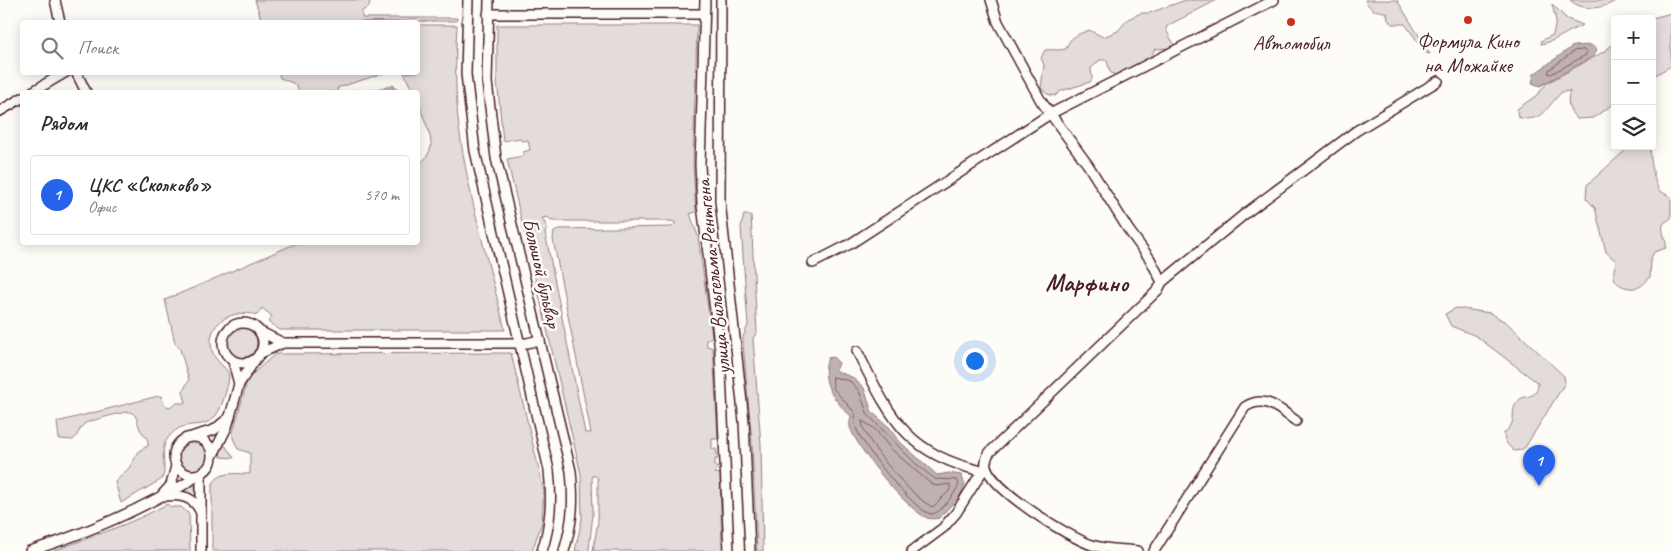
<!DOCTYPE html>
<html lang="ru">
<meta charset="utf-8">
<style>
body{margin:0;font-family:Caveat,sans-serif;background:#f2f2f3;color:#2b2b33}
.controls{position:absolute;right:15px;top:15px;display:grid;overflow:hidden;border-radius:5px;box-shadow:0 2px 12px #0003}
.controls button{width:45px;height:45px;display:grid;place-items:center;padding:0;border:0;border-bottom:1px solid #e1e1e2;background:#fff;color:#2b2b33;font:25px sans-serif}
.you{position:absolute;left:974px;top:360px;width:18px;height:18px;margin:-12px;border:4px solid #fff;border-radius:50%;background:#1a73e8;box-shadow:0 0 0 8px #1a73e833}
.badge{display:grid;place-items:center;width:32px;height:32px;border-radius:50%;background:#2563eb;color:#fff;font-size:16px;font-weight:700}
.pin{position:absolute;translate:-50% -41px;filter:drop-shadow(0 1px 2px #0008)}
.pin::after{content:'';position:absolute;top:26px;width:18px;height:15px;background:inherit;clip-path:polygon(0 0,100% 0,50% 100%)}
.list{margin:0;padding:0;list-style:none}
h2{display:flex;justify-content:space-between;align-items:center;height:65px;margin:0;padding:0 20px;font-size:21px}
h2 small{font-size:16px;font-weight:400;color:#7c7c81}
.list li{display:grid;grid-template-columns:32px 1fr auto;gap:15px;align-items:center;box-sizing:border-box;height:80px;margin:0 10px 10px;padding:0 10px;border:1px solid #e1e1e2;border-radius:5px}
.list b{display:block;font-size:19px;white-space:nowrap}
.list p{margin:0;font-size:16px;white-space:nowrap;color:#7c7c81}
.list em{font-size:16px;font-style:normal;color:#7c7c81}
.icon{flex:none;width:28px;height:28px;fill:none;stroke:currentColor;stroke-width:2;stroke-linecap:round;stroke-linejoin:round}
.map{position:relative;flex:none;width:1671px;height:551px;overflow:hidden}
.search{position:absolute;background:#fff;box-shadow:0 2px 12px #0003;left:20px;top:20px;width:400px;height:55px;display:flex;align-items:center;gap:12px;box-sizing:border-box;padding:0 18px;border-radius:5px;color:#7c7c81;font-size:19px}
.panel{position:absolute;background:#fff;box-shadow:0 2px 12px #0003;left:20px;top:90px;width:400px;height:155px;border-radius:5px}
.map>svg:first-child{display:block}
.green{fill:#e3dcda;stroke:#967e82;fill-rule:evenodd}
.water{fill:#c0b1b1;stroke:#91777b}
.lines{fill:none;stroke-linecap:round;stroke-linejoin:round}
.shore{stroke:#795961;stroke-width:1}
.minor-casing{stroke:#4a1f2b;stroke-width:12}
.minor{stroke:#fdfcf7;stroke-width:9}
.poi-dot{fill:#c8321e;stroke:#fdfcf7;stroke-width:2}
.labels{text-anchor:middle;stroke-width:5;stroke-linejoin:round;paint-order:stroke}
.poi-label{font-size:21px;fill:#4a1f2b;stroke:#fdfcf7}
.street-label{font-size:21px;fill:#4a1f2b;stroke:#fdfcf7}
.quarter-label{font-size:24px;font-weight:bold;fill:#4a1f2b;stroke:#fdfcf7}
</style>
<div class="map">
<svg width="1671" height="551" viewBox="0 0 1671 551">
<rect width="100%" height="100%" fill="#fdfcf7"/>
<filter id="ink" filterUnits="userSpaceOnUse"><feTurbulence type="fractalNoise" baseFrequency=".02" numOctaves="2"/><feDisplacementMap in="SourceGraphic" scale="10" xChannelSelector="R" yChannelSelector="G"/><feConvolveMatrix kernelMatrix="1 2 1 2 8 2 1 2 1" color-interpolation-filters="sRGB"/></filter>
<g filter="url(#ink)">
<g class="green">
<polygon points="255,0 370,0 369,7 362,11 362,18 457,18 457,21 262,22"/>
<path d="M1186 0H1217L1167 26 1166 30 1175 46 1171 48 1155 49 1149 59 1116 76 1110 72 1107 60H1100L1091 68 1092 79 1090 82 1061 91 1055 96 1047 94 1041 88 1044 65 1041 58 1045 50C1052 49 1058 51 1066 49 1070 36 1077 35 1089 30L1103 37 1118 31 1128 19 1141 13H1149Z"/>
<path d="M1365 0H1397L1430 54 1426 53 1405 24H1393L1388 20 1387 13C1374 8 1374 15 1365 0Z"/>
<path d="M1570 0H1617C1603 9 1583 12 1570 0Z"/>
<path d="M1552 4 1567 19 1583 25C1569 30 1555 42 1541 44L1542 40 1553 35 1556 21Z"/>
<polygon points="1671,13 1671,66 1652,77 1652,19 1649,19"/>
<path d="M418 25H457C455 59 455 94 459 128 468 196 489 263 505 330H280L268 322 272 316 262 308 257 315C234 308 205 322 212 350 214 361 226 366 229 375 229 383 226 391 224 398 211 442 188 411 168 438 158 451 168 465 162 479L121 503 115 482 129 468 140 450 148 446C149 437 143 435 140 429 137 423 138 415 130 412 126 411 88 421 84 424 79 429 78 436 73 440L59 439 57 422 158 396H161L164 405 170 407 175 403H186L183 391 189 380 180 349 175 343 165 300 297 243 418 242V164C425 162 432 150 431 142 429 125 418 111 418 92H413L404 73 418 72Z"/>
<path d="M497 25H697L693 164 696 212 690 214 698 236 712 337 706 340 707 346 713 348 718 439H712V449H716L718 459H715V467H718L715 473 720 474 722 551H593L598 521V478L594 475 592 477 593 514 589 549 588 551H575L582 519 581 474 507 159 523 156V152L530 150 528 140 521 141 520 138 503 141 497 80ZM542 218 548 217 552 221H671L676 223 672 227 559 229 554 232 553 239 591 433H585L545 232 548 229Z"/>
<path d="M1615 42V103L1593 118 1577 119C1569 111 1566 102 1570 91L1562 92C1548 105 1541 125 1518 117L1517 109 1537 95 1547 83 1605 51Z"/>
<polygon points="279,73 279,72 384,73 337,88 338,92 301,92 293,83 280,78"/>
<path d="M1630 146H1651C1649 153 1654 185 1660 191 1663 193 1668 195 1671 197V218L1663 224C1661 233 1667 239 1666 248L1654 252 1651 258 1650 277C1647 280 1644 284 1641 286 1633 291 1616 287 1614 277 1613 272 1615 266 1616 261L1606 252 1595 208 1586 198 1587 185Z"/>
<polygon points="744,215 751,215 757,333 753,338 761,445 763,551 757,551 752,444 743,343 743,337 748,325 741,227"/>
<path d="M1456 308 1490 313 1507 323 1564 376 1565 383 1526 446 1521 450 1514 451C1508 445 1504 442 1504 433 1519 421 1509 413 1517 402 1525 392 1537 402 1538 383L1476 336 1451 326 1445 314Z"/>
<circle cx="242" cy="343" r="15"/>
<path d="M511 353 544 491 542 522 532 551H212V486C218 470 236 474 250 474V453L238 449 233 438V432L248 378 275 354Z"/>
<circle cx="194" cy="456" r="15"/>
<polygon points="224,444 234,458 221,457 220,451"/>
<polygon points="192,485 196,488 196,499 180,492"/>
<path d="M167 504 171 507H181L189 514 190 551H54C92 536 132 524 167 504Z"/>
</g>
<g class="water">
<polygon points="1591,45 1597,50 1594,56 1540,86 1532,83 1534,74 1573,46"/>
<polygon points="393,85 399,92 349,92 353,90 369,91"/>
<path d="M833 357 839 363 836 371 852 377 864 388 872 412 890 428 899 441 937 475 949 473 961 475 965 484 960 496 939 518C935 519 931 519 927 518 906 509 857 449 850 427 849 423 851 419 851 416 834 401 819 381 828 358Z"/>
</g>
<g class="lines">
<g class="shore">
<polygon points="1584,50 1586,52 1586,55 1551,74 1548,73 1549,70 1574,51"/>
<path d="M833 377 850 381 859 391 868 415 917 465 935 479 957 480 959 484C956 492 940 515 931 514 915 512 857 441 855 424 854 421 856 417 855 413L833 388Z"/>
<path d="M862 421 874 428 891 449 930 483 936 486 950 484V490L933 507C916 502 861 439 862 421Z"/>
</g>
<defs>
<g id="minor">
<polyline points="55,0 60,22"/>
<path d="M468 0 466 74 475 151 549 470C552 499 551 523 542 551"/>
<path d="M489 0 487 82 496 158 571 471C574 502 573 521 564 551"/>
<polyline points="705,0 700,164 702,205 720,351 729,551"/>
<polyline points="721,0 720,201 744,421 750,551"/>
<polyline points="991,0 998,22 1041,101 1088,165 1128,229 1150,259 1162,282"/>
<polyline points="488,14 704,14"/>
<polyline points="76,72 86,92"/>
<polyline points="32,92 66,72"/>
<polyline points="0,111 22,98"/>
<polyline points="813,263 850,244 1050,114 1274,0"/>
<circle cx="243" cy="343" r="20"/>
<polyline points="259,331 283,343"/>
<path d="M857 351C890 416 905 454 982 471"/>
<polyline points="259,354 283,343 527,343 540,340"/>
<polyline points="233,361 239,384"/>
<polyline points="194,436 214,430 230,417"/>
<circle cx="193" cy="456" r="19"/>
<polyline points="213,455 227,427 239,384 255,360"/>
<polyline points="201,474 201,551"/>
<polyline points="162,495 171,485 176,466"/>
<path d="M165 496C180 494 194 497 200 511"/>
<path d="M30 551C74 537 117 520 158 498 171 491 186 486 197 475"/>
<polyline points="912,551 943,528 956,513 985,467"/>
<path d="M1138 551C1122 549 1107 550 1092 545 1068 537 992 490 986 466 985 460 987 456 990 452L1158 290 1162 282 1246 213 1356 131 1438 81"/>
<path d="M1154 551 1245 407C1265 394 1279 409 1296 421"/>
</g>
</defs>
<use href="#minor" class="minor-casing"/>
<use href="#minor" class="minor"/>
</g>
</g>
<g class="poi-dot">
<circle cx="1468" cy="20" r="5"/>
<circle cx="1291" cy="22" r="5"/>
</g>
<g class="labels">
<g class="poi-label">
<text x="1468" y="48">Формула Кино<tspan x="1468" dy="24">на Можайке</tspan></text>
<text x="1291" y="50">Автомобил</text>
</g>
<g class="street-label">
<text transform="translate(542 273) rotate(77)" y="7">Большой бульвар</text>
<text transform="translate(713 277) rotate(-96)" y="7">улица Вильгельма Рентгена</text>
</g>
<g class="quarter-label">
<text x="1087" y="291">Марфино</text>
</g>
</g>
</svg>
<div class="controls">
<button>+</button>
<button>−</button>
<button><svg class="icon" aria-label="layers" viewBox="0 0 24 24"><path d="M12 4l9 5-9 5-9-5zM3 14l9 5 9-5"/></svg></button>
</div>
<div class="you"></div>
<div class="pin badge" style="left:1539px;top:486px">1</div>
<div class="search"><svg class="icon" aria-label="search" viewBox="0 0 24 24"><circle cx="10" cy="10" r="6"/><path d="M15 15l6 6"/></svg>Поиск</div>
<section class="panel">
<h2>Рядом<small></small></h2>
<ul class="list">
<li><span class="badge">1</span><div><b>ЦКС «Сколково»</b><p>Офис</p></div><em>570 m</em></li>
</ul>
</section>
</div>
